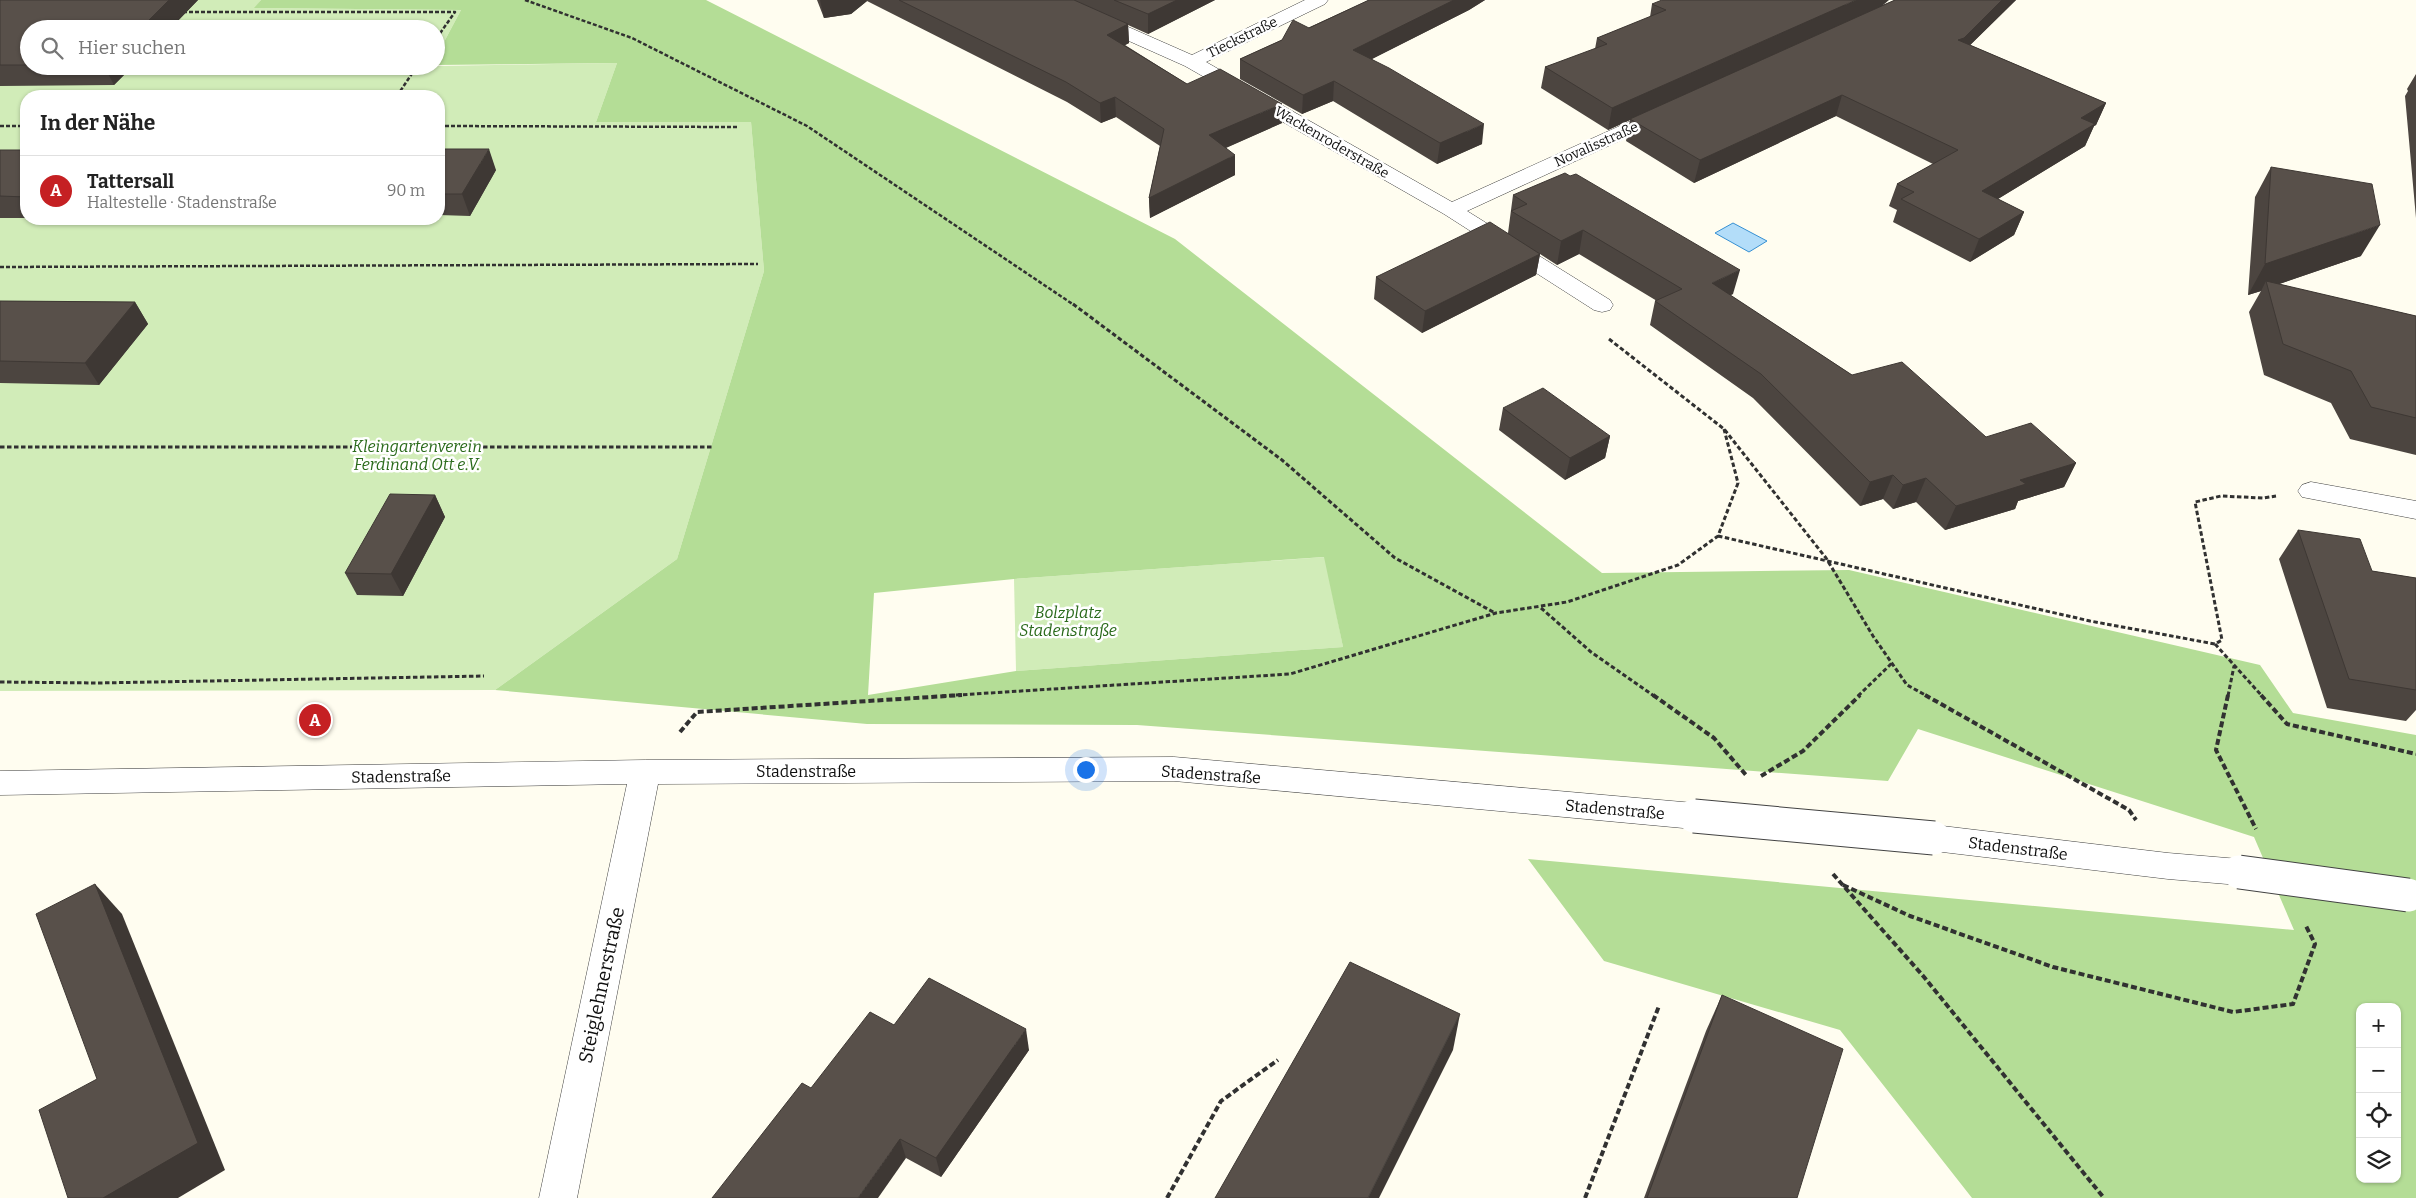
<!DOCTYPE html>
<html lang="de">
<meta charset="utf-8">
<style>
body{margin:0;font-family:Bitter,serif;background:#f2f2f2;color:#222}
.controls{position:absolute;right:15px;bottom:15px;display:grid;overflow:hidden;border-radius:10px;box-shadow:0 1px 4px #0004}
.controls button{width:45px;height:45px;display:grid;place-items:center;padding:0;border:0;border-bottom:1px solid #e0e0e0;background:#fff;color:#222;font:25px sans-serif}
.you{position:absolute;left:1085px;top:769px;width:18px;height:18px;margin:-12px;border:4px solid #fff;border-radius:50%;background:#1a73e8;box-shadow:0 0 0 8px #1a73e833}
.badge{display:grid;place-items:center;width:32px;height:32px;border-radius:50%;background:#c52023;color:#fff;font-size:16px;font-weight:700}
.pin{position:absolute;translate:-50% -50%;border:2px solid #fff;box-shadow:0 1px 5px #0006}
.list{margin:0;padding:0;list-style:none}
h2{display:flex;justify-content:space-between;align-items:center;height:65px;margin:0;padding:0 20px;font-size:21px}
h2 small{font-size:16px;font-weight:400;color:#767676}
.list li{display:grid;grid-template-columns:32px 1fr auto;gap:15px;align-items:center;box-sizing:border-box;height:70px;padding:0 20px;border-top:1px solid #e0e0e0}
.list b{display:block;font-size:19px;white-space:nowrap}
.list p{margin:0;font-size:16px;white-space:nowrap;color:#767676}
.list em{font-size:16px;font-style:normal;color:#767676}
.icon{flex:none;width:28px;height:28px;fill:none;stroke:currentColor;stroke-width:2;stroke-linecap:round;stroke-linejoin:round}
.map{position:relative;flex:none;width:2416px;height:1198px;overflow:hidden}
.search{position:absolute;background:#fff;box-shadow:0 1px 4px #0004;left:20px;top:20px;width:425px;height:55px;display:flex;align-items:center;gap:12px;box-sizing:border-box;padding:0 18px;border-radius:28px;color:#767676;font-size:19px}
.panel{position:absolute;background:#fff;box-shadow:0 1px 4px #0004;left:20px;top:90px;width:425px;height:135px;border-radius:20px}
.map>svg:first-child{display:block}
.green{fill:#d1ecb8;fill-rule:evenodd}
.forest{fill:#b4dd96;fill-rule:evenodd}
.water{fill:#b3ddf9;stroke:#3690d3}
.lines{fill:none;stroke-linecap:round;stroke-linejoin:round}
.minor-casing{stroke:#424242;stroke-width:1}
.path-far2{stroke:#313131;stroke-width:2.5;stroke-dasharray:4 2;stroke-linecap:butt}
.path-far1{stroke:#313131;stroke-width:3;stroke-dasharray:4.5 2.5;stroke-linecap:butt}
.path{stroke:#313131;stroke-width:4;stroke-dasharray:6 3;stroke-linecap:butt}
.minor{fill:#fff;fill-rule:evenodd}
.minor-bridge-casing{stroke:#424242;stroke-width:35;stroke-linecap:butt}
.minor-bridge{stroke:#fff;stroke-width:33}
.wall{fill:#4c4540}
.shaded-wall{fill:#3e3834}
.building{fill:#58504a;stroke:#3e3834}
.labels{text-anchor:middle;stroke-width:5;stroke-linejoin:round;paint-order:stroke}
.far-street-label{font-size:14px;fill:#0f0f0f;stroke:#fff}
.park-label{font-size:16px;font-style:italic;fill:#2a6a1b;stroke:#fff}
.street-label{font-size:16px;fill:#0f0f0f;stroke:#fff}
.near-street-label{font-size:19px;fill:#0f0f0f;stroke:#fff}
</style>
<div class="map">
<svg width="2416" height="1198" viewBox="0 0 2416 1198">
<rect width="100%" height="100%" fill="#fffdf0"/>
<g class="green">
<path d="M0 0H261L255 8 461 10 436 57V29H29V66H436L617 63 596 122H751L764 271 677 559 495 690 0 691ZM26 96H439V219H26Z"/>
<polygon points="1325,557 1343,647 1016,671 1014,579"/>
</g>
<path class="forest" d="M261 0H706L1175 239 1602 573 1849 570 2260 665 2293 713 2416 735V1198H1972L1840 1030 1604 961 1528 859 2294 930 2254 837 1918 729 1888 781 1137 725 867 724 495 690 677 559 764 271 751 122H596L617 63 436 65V57L461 10 254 8ZM1324 557 1343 647 1016 671 868 695 874 593 1014 579ZM2360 1007H2397V1179H2360Z"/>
<polygon class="water" points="1733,223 1767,241 1749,252 1715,233"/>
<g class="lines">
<defs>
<g id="minor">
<polygon points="1043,0 1067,0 1192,55 1305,0 1328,0 1325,4 1206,62 1452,202 1655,110 1662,108 1669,110 1672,114 1669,118 1467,211 1610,300 1613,305 1610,310 1602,312 1594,310 1444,214 1185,66 1046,4"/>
<polygon points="2311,482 2416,501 2416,519 2302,497 2298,491 2302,485"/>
<polygon points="1174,757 1694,803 1705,807 1710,816 1705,825 1694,829 1174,781 658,784 577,1198 539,1198 627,784 0,795 0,771 645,760"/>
<polygon points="1934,825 2168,853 2239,859 2250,863 2255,872 2250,881 2239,885 2168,879 1934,851 1923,847 1918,838 1923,829"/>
</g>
</defs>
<use href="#minor" class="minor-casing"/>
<g class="path-far2">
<polyline points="525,0 632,38 807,126 1074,305"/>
<polyline points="183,12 455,12 436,39"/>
<polyline points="397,96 417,66"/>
<polyline points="0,126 26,126"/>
<polyline points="439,126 737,127"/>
<polyline points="0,267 758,264"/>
</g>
<g class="path-far1">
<polyline points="1073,304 1282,460 1395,558 1495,613"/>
<polyline points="1609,339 1724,429 1826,558 1873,636 1907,685 1927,696"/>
<polyline points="0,447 712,447"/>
<polyline points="1718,536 2090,621 2215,644 2222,640 2195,502 2221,496 2263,498 2276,496"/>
<polyline points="1541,608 1591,652 1654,696"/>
<polyline points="2215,644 2262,696"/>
<polyline points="0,682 98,683 484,676"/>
<polyline points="942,696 1290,674 1496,613 1567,602 1678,565 1718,536 1738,483 1724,429"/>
<polyline points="1858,696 1892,663"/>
<polyline points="2228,696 2234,666"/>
</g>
<g class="path">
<polyline points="1653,695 1714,738 1746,775"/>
<polyline points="1925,695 2129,810 2136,820"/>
<polyline points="2228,695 2216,750 2256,829"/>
<polyline points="2261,695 2287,724 2416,754"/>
<polyline points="680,732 697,712 962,695"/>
<polyline points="1761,776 1803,751 1860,695"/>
<polyline points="1833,874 1924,977 2104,1198"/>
<polyline points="1843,885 1910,916 2053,967 2233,1012 2293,1004 2315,944 2306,926"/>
<polyline points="1167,1198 1221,1101 1278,1060"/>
<polyline points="1585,1198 1659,1006"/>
</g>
<use href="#minor" class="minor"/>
<defs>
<g id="minor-bridge">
<polyline points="1694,816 1934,838"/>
<polyline points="2239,872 2408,895"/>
</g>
</defs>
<use href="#minor-bridge" class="minor-bridge-casing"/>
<use href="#minor-bridge" class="minor-bridge"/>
</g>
<g class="wall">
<polygon points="0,0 198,0 170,29 29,29 29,66 133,66 114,85 0,86"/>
<polygon points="817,0 1215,0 1148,34 1128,25 1129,43 1125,45 1187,84 1282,123 1226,148 1235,175 1150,218 1149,198 1160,146 1116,117 1101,123 1067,102 867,1 851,14 824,18"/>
<polygon points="1369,0 1485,0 1469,10 1372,59 1482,144 1437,164 1333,101 1302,114 1240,79 1240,59"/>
<polygon points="1895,0 2016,0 1970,45 2106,103 2096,125 2094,126 2085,146 1998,199 2024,212 2014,235 1970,262 1893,222 1897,210 1889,206 1897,184 1933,164 1836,116 1694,183 1626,141 1630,120 1608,130 1541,88 1545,67 1595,49 1597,38 1650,17 1652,4 1883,5"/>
<polygon points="2416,74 2416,218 2405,96 2408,91 2407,89"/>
<polygon points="439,149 496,170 470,216 439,215"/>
<rect x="0" y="150" width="26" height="68"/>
<polygon points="2271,167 2361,256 2279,284 2416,316 2416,455 2350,439 2331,403 2264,375 2249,312 2261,291 2248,295 2255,197"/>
<polygon points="1513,195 1733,294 1730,295 1852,375 1986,437 2076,463 2064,487 2018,501 2015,509 1945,530 1916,502 1893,509 1883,499 1860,506 1753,398 1650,325 1655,301 1657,301 1579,254 1557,265 1540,254 1536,275 1422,333 1374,299 1376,277 1508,233"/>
<polygon points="0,301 135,302 148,324 99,385 0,383"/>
<polygon points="1503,408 1610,436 1605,458 1565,480 1499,430"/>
<polygon points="435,495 445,517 403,596 357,595 345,573"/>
<polygon points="2298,530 2372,571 2416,578 2416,710 2406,721 2327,708 2279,559"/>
<polygon points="1722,995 1797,1198 1644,1198 1706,1031"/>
<polygon points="894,1025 1029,1050 941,1177 906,1158 811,1088"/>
</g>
<g class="shaded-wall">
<polygon points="169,0 198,0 170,29 140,29"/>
<polygon points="820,0 866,0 867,1 851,14 824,18"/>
<polygon points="1177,0 1215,0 1148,34 1148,14"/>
<polygon points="1454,0 1485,0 1469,10 1352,69 1353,50"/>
<polygon points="1856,0 1889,0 1882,6 1630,119 1630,120 1608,130 1612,108"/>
<polygon points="2002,0 2016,0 1956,59 1958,40"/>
<polygon points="1128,24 1129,43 1108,54 1107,35"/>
<polygon points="104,66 133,66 114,85"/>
<polygon points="1334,81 1333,101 1302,114 1303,95"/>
<polygon points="1842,95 1836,116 1694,183 1700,160"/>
<polygon points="1115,97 1116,117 1101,123 1100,103"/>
<polygon points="2106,103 2096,125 2094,126 2085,146 1973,214 1982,191 2081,118"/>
<polygon points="1282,104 1282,123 1209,155 1209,135"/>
<polygon points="1484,124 1482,144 1437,164 1440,143"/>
<polygon points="489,149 496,170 470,216 462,194"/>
<polygon points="1235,155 1235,175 1150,218 1149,198"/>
<polygon points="2024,212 2014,235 1970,262 1979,239"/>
<polygon points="2380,225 2361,256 2268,288 2266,281 2261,291 2248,295 2265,264"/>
<polygon points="1583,230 1579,254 1557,265 1561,241"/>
<polygon points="1540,254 1536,275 1422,333 1425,311"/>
<polygon points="1740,270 1733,294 1705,307 1712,283"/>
<polygon points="135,302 148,324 99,385 85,363"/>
<polygon points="1610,436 1605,458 1565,480 1570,458"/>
<polygon points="2076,463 2064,487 2018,501 2015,509 1945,530 1956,506 2020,480"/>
<polygon points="1893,475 1883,499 1860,506 1870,482"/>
<polygon points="1926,478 1916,502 1893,509 1903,485"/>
<polygon points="435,495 445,517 403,596 391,574"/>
<polygon points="95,884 122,914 225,1170 178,1198 103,1198"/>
<polygon points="1460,1014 1453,1050 1379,1198 1368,1198"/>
<polygon points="1026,1029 1029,1050 941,1177 936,1158"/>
<polygon points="900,1139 906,1158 878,1198 858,1198"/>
</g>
<g class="building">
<polygon points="0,0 169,0 140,29 29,29 29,65 0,65"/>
<polygon points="899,0 1074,0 1128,24 1107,35 1187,84 1220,69 1282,104 1209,135 1235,155 1149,198 1164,129 1115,97 1100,103 1066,82"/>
<polygon points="1114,0 1177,0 1148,14"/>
<polygon points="1369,0 1454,0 1353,50 1389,68 1484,124 1440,143 1334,81 1303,95 1240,59 1282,40 1293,20 1309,28"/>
<polygon points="1662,0 1856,0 1612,108 1545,67 1607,44 1597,38 1666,10 1652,4"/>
<polygon points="1895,0 2002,0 1964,38 1958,40 2106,103 2081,118 2095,124 1982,191 2024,212 1979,239 1901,199 1914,192 1897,184 1958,150 1842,95 1700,160 1630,119"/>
<polygon points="439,149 489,149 462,194 439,194"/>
<polygon points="0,150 26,150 26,197 0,196"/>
<polygon points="2271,167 2372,184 2380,225 2265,264"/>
<polygon points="1565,173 1570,176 1576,174 1740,270 1712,283 1852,375 1902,362 1986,437 2031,423 2076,463 2020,480 2026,484 1956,506 1926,478 1903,485 1893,475 1870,482 1761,374 1655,301 1682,289 1583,230 1561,241 1511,211 1527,204 1513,195"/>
<polygon points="1490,222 1540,254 1425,311 1376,277"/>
<polygon points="2266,281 2416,316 2416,418 2371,407 2351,371 2283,344"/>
<polygon points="0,301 135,302 85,363 0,361"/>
<polygon points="1543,388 1610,436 1570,458 1503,408"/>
<polygon points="390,494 435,495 391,574 345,573"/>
<polygon points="2298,530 2360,539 2372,571 2416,578 2416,690 2349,679"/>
<polygon points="95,884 198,1143 103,1198 68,1198 39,1110 97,1079 36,914"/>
<polygon points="1350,962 1460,1014 1368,1198 1215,1198"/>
<polygon points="929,978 1026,1029 936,1158 900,1139 858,1198 712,1198 802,1083 811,1088 870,1012 894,1025"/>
<polygon points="1722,995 1843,1049 1797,1198 1647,1198"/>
</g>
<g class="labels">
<g class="far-street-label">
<text transform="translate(1242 37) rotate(-26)" y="5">Tieckstraße</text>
<text transform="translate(1332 142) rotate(30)" y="5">Wackenroderstraße</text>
<text transform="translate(1596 144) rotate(-24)" y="5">Novalisstraße</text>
</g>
<g class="park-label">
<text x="417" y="452">Kleingartenverein<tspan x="417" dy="18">Ferdinand Ott e.V.</tspan></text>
<text x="1068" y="618">Bolzplatz<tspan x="1068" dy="18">Stadenstraße</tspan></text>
</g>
<g class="street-label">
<text x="806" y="777">Stadenstraße</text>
<text transform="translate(1211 774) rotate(4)" y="6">Stadenstraße</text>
<text transform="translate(401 776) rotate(-1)" y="6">Stadenstraße</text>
<text transform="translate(1615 809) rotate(5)" y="6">Stadenstraße</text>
<text transform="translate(2018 848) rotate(7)" y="6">Stadenstraße</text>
</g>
<g class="near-street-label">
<text transform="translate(601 985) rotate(-78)" y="7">Steiglehnerstraße</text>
</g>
</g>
</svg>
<div class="controls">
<button>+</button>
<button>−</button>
<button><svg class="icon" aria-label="locate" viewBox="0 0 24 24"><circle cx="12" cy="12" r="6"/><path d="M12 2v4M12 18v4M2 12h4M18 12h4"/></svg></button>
<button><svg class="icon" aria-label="layers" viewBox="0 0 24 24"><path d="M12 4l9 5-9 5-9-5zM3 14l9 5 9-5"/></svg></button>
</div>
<div class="you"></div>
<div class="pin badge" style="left:315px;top:720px">A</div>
<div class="search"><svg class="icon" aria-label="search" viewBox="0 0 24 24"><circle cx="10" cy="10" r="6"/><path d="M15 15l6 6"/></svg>Hier suchen</div>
<section class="panel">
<h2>In der Nähe<small></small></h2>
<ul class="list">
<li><span class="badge">A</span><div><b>Tattersall</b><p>Haltestelle · Stadenstraße</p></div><em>90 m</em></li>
</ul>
</section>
</div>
